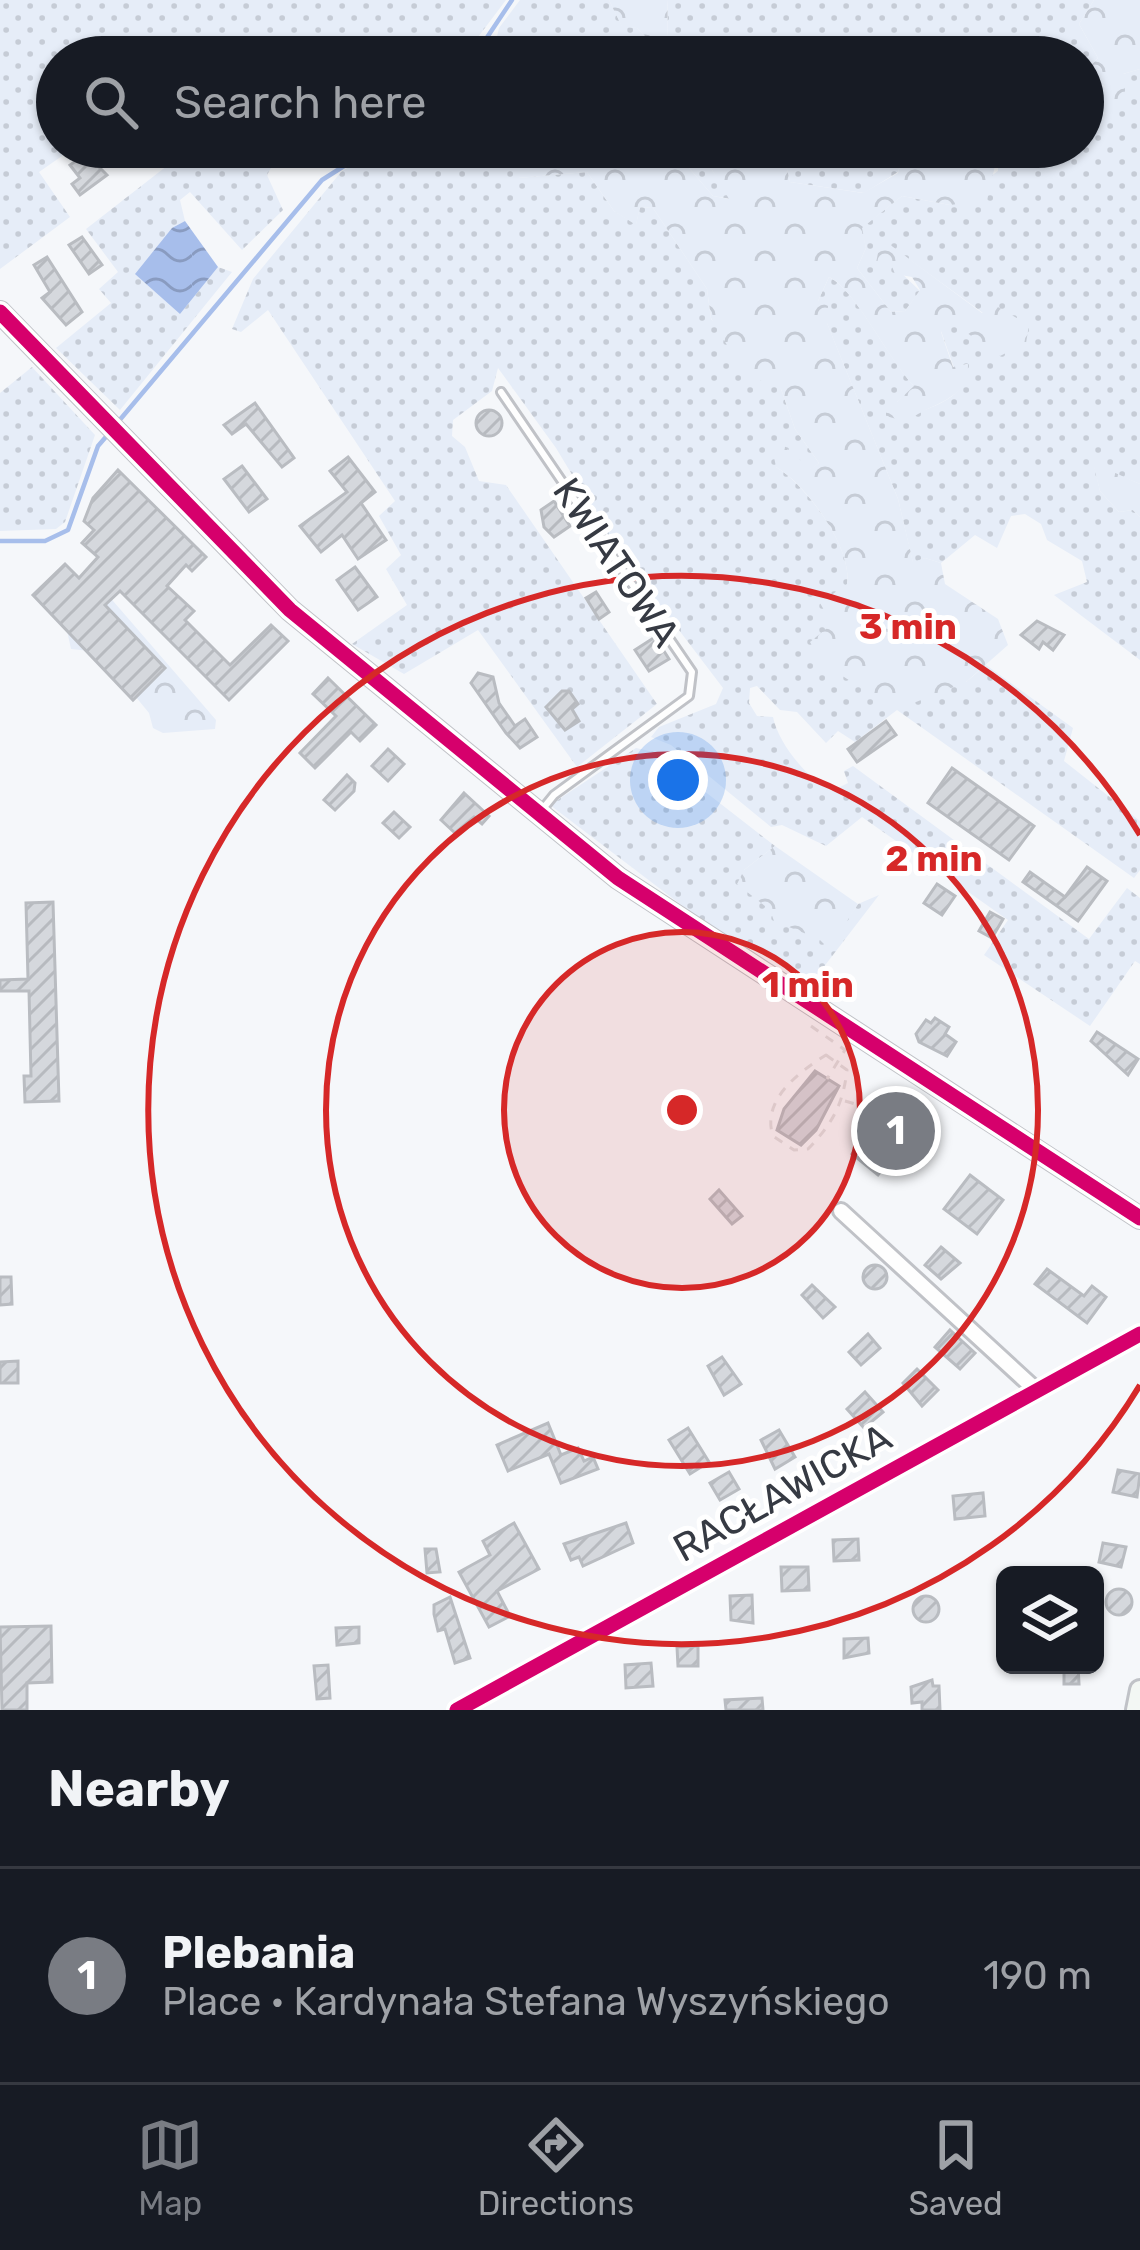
<!DOCTYPE html>
<meta charset="utf-8">
<style>
body{margin:0;font-family:Rubik,sans-serif;background:#242831;color:#f1f3f6}
.controls{position:absolute;right:36px;bottom:36px;display:grid;overflow:hidden;border-radius:18px;box-shadow:0 3px 9px #0004}
.controls button{width:108px;height:108px;display:grid;place-items:center;padding:0;border:0;border-bottom:3px solid #363941;background:#171b24;color:#f1f3f6;font:60px sans-serif}
.you{position:absolute;left:678px;top:780px;width:42px;height:42px;margin:-30px;border:9px solid #fff;border-radius:50%;background:#1a73e8;box-shadow:0 0 0 18px #1a73e833}
.badge{display:grid;place-items:center;width:78px;height:78px;border-radius:50%;background:#797c83;color:#fff;font-size:39px;font-weight:700}
.pin{position:absolute;translate:-50% -50%;border:6px solid #fff;box-shadow:0 3px 12px #0006}
.list{margin:0;padding:0;list-style:none}
h2{display:flex;justify-content:space-between;align-items:center;height:156px;margin:0;padding:0 48px;font-size:51px}
h2 small{font-size:39px;font-weight:400;color:#9ea1a6}
.list li{display:grid;grid-template-columns:78px 1fr auto;gap:36px;align-items:center;box-sizing:border-box;height:216px;padding:0 48px;border-top:3px solid #363941}
.list b{display:block;font-size:45px;white-space:nowrap}
.list p{margin:0;font-size:39px;white-space:nowrap;color:#9ea1a6}
.list em{font-size:39px;font-style:normal;color:#9ea1a6}
.icon{flex:none;width:66px;height:66px;fill:none;stroke:currentColor;stroke-width:2;stroke-linecap:round;stroke-linejoin:round}
.map{position:relative;flex:none;width:1140px;height:1710px;overflow:hidden}
.search{position:absolute;background:#171b24;box-shadow:0 3px 9px #0004;left:36px;right:36px;top:36px;height:132px;display:flex;align-items:center;gap:30px;box-sizing:border-box;padding:0 42px;border-radius:66px;color:#9ea1a6;font-size:45px}
.sheet{height:372px;background:#171b24}
nav{display:flex;justify-content:space-around;align-items:center;box-sizing:border-box;height:168px;border-top:3px solid #363941;background:#171b24;font-size:33px;color:#9ea1a6}
nav a{display:grid;justify-items:center;gap:6px}
nav .on{color:#797c83}
.map>svg:first-child{display:block}
.grass{fill:url(#grass-dots)}
.forest{fill:url(#forest-crowns)}
.water{fill:url(#water-waves)}
.lines{fill:none;stroke-linecap:round;stroke-linejoin:round}
.stream{stroke:#a7beeb;stroke-width:4.5}
.building{fill:url(#building-hatch);stroke:#b9bcc1;stroke-width:3}
.lane-casing{stroke:#c0c2c7;stroke-width:12}
.street-casing{stroke:#c0c2c7;stroke-width:20}
.secondary-casing{stroke:#c0c2c7;stroke-width:24}
.path{stroke:#dedfe0;stroke-width:3;stroke-dasharray:9 9;stroke-linecap:butt}
.lane{stroke:#fefefe;stroke-width:6}
.street{stroke:#fefefe;stroke-width:14}
.secondary{stroke:#f3f7f4;stroke-width:18}
.cycleway-casing{stroke:#fff;stroke-width:22}
.cycleway{stroke:#d6006c;stroke-width:15}
.ring{fill:none;stroke:#d62828;stroke-width:6}
.labels{text-anchor:middle;stroke-width:10;stroke-linejoin:round;paint-order:stroke}
.street-label{font-size:39px;fill:#363a43;stroke:#fff}
.centre{fill:#d62828;stroke:#fff;stroke-width:6}
.ring-label{font-size:36px;text-anchor:middle;font-weight:bold;fill:#d62828;stroke:#fff;stroke-width:10;stroke-linejoin:round;paint-order:stroke}
</style>
<div class="map">
<svg width="1140" height="1710" viewBox="0 0 1140 1710">
<defs>
<pattern id="grass-dots" width="8" height="8" patternUnits="userSpaceOnUse" patternTransform="scale(3)"><rect width="8" height="8" fill="#e6edf8"/><path d="M2 2h.1M6 6h.1" fill="none" stroke="#c6ccd6" stroke-width="1.8" stroke-linecap="round"/></pattern>
<pattern id="forest-crowns" width="20" height="18" patternUnits="userSpaceOnUse" patternTransform="scale(3)"><rect width="20" height="18" fill="#e6edf8"/><path d="M2 6a3 3 0 1 1 6 0M12 15a3 3 0 1 1 6 0" fill="none" stroke="#c6ccd6"/></pattern>
<pattern id="water-waves" width="16" height="10" patternUnits="userSpaceOnUse" patternTransform="scale(3)"><rect width="16" height="10" fill="#a7beeb"/><path d="M0 5q4-4 8 0t8 0" fill="none" stroke="#899bc0"/></pattern>
<pattern id="building-hatch" width="6" height="6" patternUnits="userSpaceOnUse" patternTransform="scale(3)"><rect width="6" height="6" fill="#d5d8dd"/><path d="M-1 1l2-2M0 6l6-6M5 7l2-2" fill="none" stroke="#b7babf"/></pattern>
</defs>
<rect width="100%" height="100%" fill="#f5f7fa"/>
<g class="grass">
<polygon points="0,0 506,0 463,57 57,57 57,147 75,147 39,172 70,217 0,269"/>
<polygon points="520,0 609,0 622,26 637,28 666,57 492,57 499,28"/>
<path d="M667 0H1094L1079 24 1098 58 1083 74V57H683C660 43 670 21 667 0Z"/>
<path d="M1140 69V484L1094 465 1100 491 1119 512 1133 510 1140 517V660L1054 595 1087 582 1082 561 1047 540 1041 524 1025 514 1011 516 997 548 975 535 941 563 925 558 913 563 898 499 818 301 829 277C857 291 887 358 915 387L897 402 917 413C942 403 968 395 967 364L954 368 941 331 950 320 983 313 881 239 892 264 920 291 905 311 891 312 857 268 866 248 861 228 902 196 950 205 998 171V153L1009 147H1083V92L1090 95 1102 85 1109 91 1123 74Z"/>
<polygon points="162,147 365,147 317,164 276,159 267,175 283,210 242,250 190,192 180,200 185,221 172,228 180,314 218,267 232,272 120,410 56,348 111,303 99,289 118,272 86,229 172,162"/>
<path d="M380 147H603L600 157 586 163 576 149 562 150 518 178 587 172 614 211 636 224 640 207 653 208 707 289 711 319 781 389 795 429 819 463 812 469 776 467C806 485 853 548 847 584L966 682 986 665 1073 728 1064 761 1140 821V870L1134 878 897 710 855 742 838 731 826 743 797 712 780 710 757 686 750 688 749 703 757 716 773 717C778 743 808 780 832 791L848 783 844 771 853 766 1089 939 1127 888 1140 898V964L1135 961 1090 1026 984 955 1008 920 862 817 826 846 782 825 771 827 671 745 651 737 659 727 716 704 723 688 615 546 556 448 498 368 492 391 453 420 452 436 465 447 479 481 506 485 657 704 577 767 478 630 404 674 352 644 407 605 386 569 401 555 379 516 395 501 268 310 241 332 232 329 253 279 341 172Z"/>
<polygon points="671,147 693,147 691,152 712,170 731,199 713,196"/>
<polygon points="775,147 905,147 898,172 864,193 790,182 783,152"/>
<polygon points="32,367 95,435 65,522 56,529 0,531 0,393"/>
<path d="M636 748 654 752 775 846 744 870C772 914 783 925 831 943L858 904 879 895 813 981 709 926 550 805Z"/>
</g>
<g class="forest">
<path d="M609 0H667C670 21 660 43 683 57H666L637 28 622 27Z"/>
<polygon points="1094,0 1140,0 1140,69 1123,74 1125,101 1114,109 1104,104 1108,91 1103,85 1089,96 1083,92 1083,74 1098,58 1079,24"/>
<path d="M603 147H671L713 196 729 199 712 170 699 166 693 147H775L783 152 790 182 863 193 898 173 905 147H1009L998 153 987 200 950 205 902 196 862 228 866 248 857 268 891 312 905 311 920 290 912 277 895 274 891 264 876 263 881 238 982 313 996 306 1029 325 1026 343 1000 356 950 321 941 332 953 367 968 364C969 402 929 402 907 422L886 416V398L897 402 914 386C888 359 855 289 829 277L818 301 828 306 827 323 898 499 913 562 925 558 941 563 945 584 998 619 1008 645 966 682 896 710 822 663 810 642 832 624 820 603 847 584C853 549 806 484 776 467L773 452 782 444 811 469 819 463 795 429 781 389 744 374 711 318 707 289 653 208 640 207 636 225 614 211 587 172 518 178 511 168 517 156 529 153 540 165 562 150 577 149 586 163 600 157Z"/>
<polygon points="1093,463 1140,484 1140,517 1133,510 1119,512 1100,491"/>
<polygon points="107,594 216,720 215,729 163,733 153,728 149,713 99,652 71,649 66,626"/>
<polygon points="775,846 858,904 829,949 819,939 774,921 770,910 737,884 744,870"/>
</g>
<polygon class="water" points="185,221 218,267 180,314 135,274 172,228"/>
<g class="lines">
<g class="stream">
<polyline points="474,57 512,0"/>
<polyline points="118,422 322,180 374,147"/>
<polyline points="0,541 45,541 68,530 98,446 111,431"/>
</g>
</g>
<g class="building">
<polygon points="86,154 107,175 80,195 72,184 80,178 70,165"/>
<polygon points="82,237 102,265 89,274 69,245"/>
<polygon points="47,257 82,312 66,325 42,298 50,292 34,265"/>
<polygon points="255,403 294,458 282,467 246,424 232,434 224,425"/>
<circle cx="489" cy="423" r="13"/>
<polygon points="348,457 375,492 361,503 386,540 358,559 342,535 321,552 300,526 347,492 330,471"/>
<polygon points="242,466 267,499 249,512 224,479"/>
<polygon points="118,470 206,557 192,571 186,565 167,586 194,611 185,620 230,665 271,625 288,641 229,700 120,591 105,605 165,668 133,700 33,595 65,564 79,578 98,557 82,543 94,530 84,521 93,498"/>
<polygon points="554,501 570,526 554,537 544,527 541,510"/>
<polygon points="355,567 377,597 358,610 337,580"/>
<polygon points="596,592 609,612 599,619 586,598"/>
<polygon points="1037,621 1064,635 1053,650 1043,642 1039,649 1021,635"/>
<polygon points="655,637 669,659 649,671 635,650"/>
<polygon points="478,673 493,677 499,703 515,726 525,719 537,737 520,748 506,733 471,683"/>
<polygon points="328,678 376,725 360,741 351,732 315,768 300,753 336,716 313,694"/>
<polygon points="562,691 569,691 578,704 572,709 579,721 565,730 546,707"/>
<polygon points="886,721 896,735 857,762 848,749"/>
<polygon points="388,749 404,764 388,781 372,766"/>
<polygon points="952,768 1034,826 1009,860 928,803"/>
<polygon points="347,775 355,783 354,791 335,810 324,800"/>
<polygon points="464,793 489,816 482,824 474,817 455,833 441,820"/>
<polygon points="394,812 410,827 399,838 383,823"/>
<polygon points="1087,867 1107,881 1078,921 1023,882 1030,872 1065,897"/>
<polygon points="937,884 955,896 942,915 924,903"/>
<polygon points="53,902 59,1101 25,1102 24,1076 31,1076 29,991 0,991 0,980 28,979 26,903"/>
<polygon points="990,912 1003,919 992,938 979,931"/>
<polygon points="935,1018 949,1027 945,1034 956,1042 947,1056 919,1042 916,1034 926,1020 931,1023"/>
<polygon points="1097,1032 1138,1059 1128,1075 1091,1041"/>
<polygon points="815,1071 839,1086 816,1130 801,1145 777,1130 784,1109"/>
<polygon points="895,1107 919,1123 878,1175 852,1154 859,1144 866,1150"/>
<polygon points="970,1175 1003,1200 977,1234 944,1209"/>
<polygon points="719,1190 742,1216 732,1224 710,1199"/>
<polygon points="941,1247 960,1263 941,1279 925,1265"/>
<circle cx="875" cy="1277" r="12"/>
<polygon points="1047,1269 1084,1296 1092,1286 1106,1297 1087,1323 1035,1284"/>
<polygon points="0,1277 11,1277 12,1304 0,1305"/>
<polygon points="812,1285 835,1307 823,1318 802,1295"/>
<polygon points="950,1330 975,1353 960,1369 935,1347"/>
<polygon points="868,1334 880,1348 861,1365 849,1352"/>
<polygon points="722,1357 741,1384 724,1395 708,1366"/>
<polygon points="18,1361 18,1383 0,1383 0,1362"/>
<polygon points="917,1369 938,1390 922,1406 903,1383"/>
<polygon points="865,1392 883,1412 864,1428 847,1409"/>
<polygon points="548,1423 561,1455 578,1448 584,1461 593,1457 598,1469 561,1483 549,1454 508,1471 497,1445"/>
<polygon points="688,1428 709,1462 690,1474 669,1440"/>
<polygon points="779,1430 795,1457 775,1469 761,1440"/>
<polygon points="1118,1470 1140,1474 1137,1497 1113,1492"/>
<polygon points="729,1472 739,1489 720,1500 710,1483"/>
<polygon points="983,1493 985,1516 955,1519 953,1496"/>
<polygon points="514,1523 539,1569 497,1591 510,1616 489,1627 459,1572 490,1555 483,1541"/>
<polygon points="626,1523 633,1543 583,1566 579,1557 571,1560 564,1544"/>
<polygon points="858,1539 859,1560 834,1561 833,1540"/>
<polygon points="1103,1543 1126,1547 1121,1567 1099,1562"/>
<polygon points="425,1549 436,1549 440,1572 427,1573"/>
<polygon points="781,1567 808,1567 809,1590 782,1591"/>
<circle cx="1119" cy="1602" r="13"/>
<polygon points="752,1595 753,1623 731,1620 730,1596"/>
<circle cx="926" cy="1609" r="13"/>
<polygon points="450,1597 470,1658 455,1663 445,1629 438,1631 434,1614 434,1605"/>
<polygon points="51,1626 52,1682 27,1683 27,1710 2,1710 0,1627"/>
<polygon points="359,1627 359,1643 337,1645 336,1628"/>
<polygon points="868,1638 869,1653 844,1658 844,1639"/>
<polygon points="698,1646 698,1666 678,1666 677,1647"/>
<polygon points="651,1663 653,1686 626,1688 625,1665"/>
<polygon points="328,1665 330,1698 317,1699 314,1666"/>
<polygon points="1064,1665 1078,1665 1079,1684 1064,1684"/>
<polygon points="932,1680 933,1686 939,1686 940,1710 922,1710 922,1702 912,1703 911,1687"/>
<polygon points="762,1698 763,1710 726,1710 725,1700"/>
</g>
<g class="lines">
<defs>
<polyline id="lane" points="501,392 692,672 689,696 554,795 541,811"/>
<g id="street">
<polyline points="841,1211 1037,1391"/>
<polyline points="457,1710 1140,1334"/>
</g>
<g id="secondary">
<polyline points="0,312 290,610 618,878 1140,1218"/>
<polyline points="1136,1710 1140,1690"/>
</g>
</defs>
<use href="#lane" class="lane-casing"/>
<use href="#street" class="street-casing"/>
<use href="#secondary" class="secondary-casing"/>
<g class="path">
<polyline points="811,1026 845,1050 827,1079"/>
<path d="M826 1055 847 1070C843 1105 832 1124 808 1149L794 1150 773 1136C761 1100 799 1072 826 1055Z"/>
<polyline points="845,1101 876,1110"/>
</g>
<use href="#lane" class="lane"/>
<use href="#street" class="street"/>
<use href="#secondary" class="secondary"/>
<defs>
<g id="cycleway">
<polyline points="0,312 290,610 618,878 1140,1218"/>
<polyline points="457,1710 1140,1334"/>
</g>
</defs>
<use href="#cycleway" class="cycleway-casing"/>
<use href="#cycleway" class="cycleway"/>
</g>
<circle cx="682" cy="1110" r="178" fill="#d62828" fill-opacity=".12"/>
<g class="ring">
<circle cx="682" cy="1110" r="178"/>
<circle cx="682" cy="1110" r="356"/>
<path d="M1140 1385A534 534 0 1 1 1140 835"/>
</g>
<g class="labels">
<g class="street-label">
<text transform="translate(617 562) rotate(56)" y="14">KWIATOWA</text>
<text transform="translate(782 1492) rotate(-29)" y="14">RACŁAWICKA</text>
</g>
</g>
<circle cx="682" cy="1110" r="18" class="centre"/>
<g class="ring-label">
<text x="908" y="639">3 min</text>
<text x="934" y="871">2 min</text>
<text x="808" y="997">1 min</text>
</g>
</svg>
<div class="controls">
<button><svg class="icon" aria-label="layers" viewBox="0 0 24 24"><path d="M12 4l9 5-9 5-9-5zM3 14l9 5 9-5"/></svg></button>
</div>
<div class="you"></div>
<div class="pin badge" style="left:896px;top:1131px">1</div>
<div class="search"><svg class="icon" aria-label="search" viewBox="0 0 24 24"><circle cx="10" cy="10" r="6"/><path d="M15 15l6 6"/></svg>Search here</div>
</div>
<section class="sheet">
<h2>Nearby<small></small></h2>
<ul class="list">
<li><span class="badge">1</span><div><b>Plebania</b><p>Place · Kardynała Stefana Wyszyńskiego</p></div><em>190 m</em></li>
</ul>
</section>
<nav>
<a class="on"><svg class="icon" aria-label="map" viewBox="0 0 24 24"><path d="M3 6l6-2 6 2 6-2v14l-6 2-6-2-6 2zM9 4v14M15 6v14"/></svg>Map</a>
<a><svg class="icon" aria-label="directions" viewBox="0 0 24 24"><path d="M12 3l9 9-9 9-9-9zM9 14v-3h6M13 9l2 2-2 2"/></svg>Directions</a>
<a><svg class="icon" aria-label="saved" viewBox="0 0 24 24"><path d="M7 4h10v16l-5-4-5 4z"/></svg>Saved</a>
</nav>
